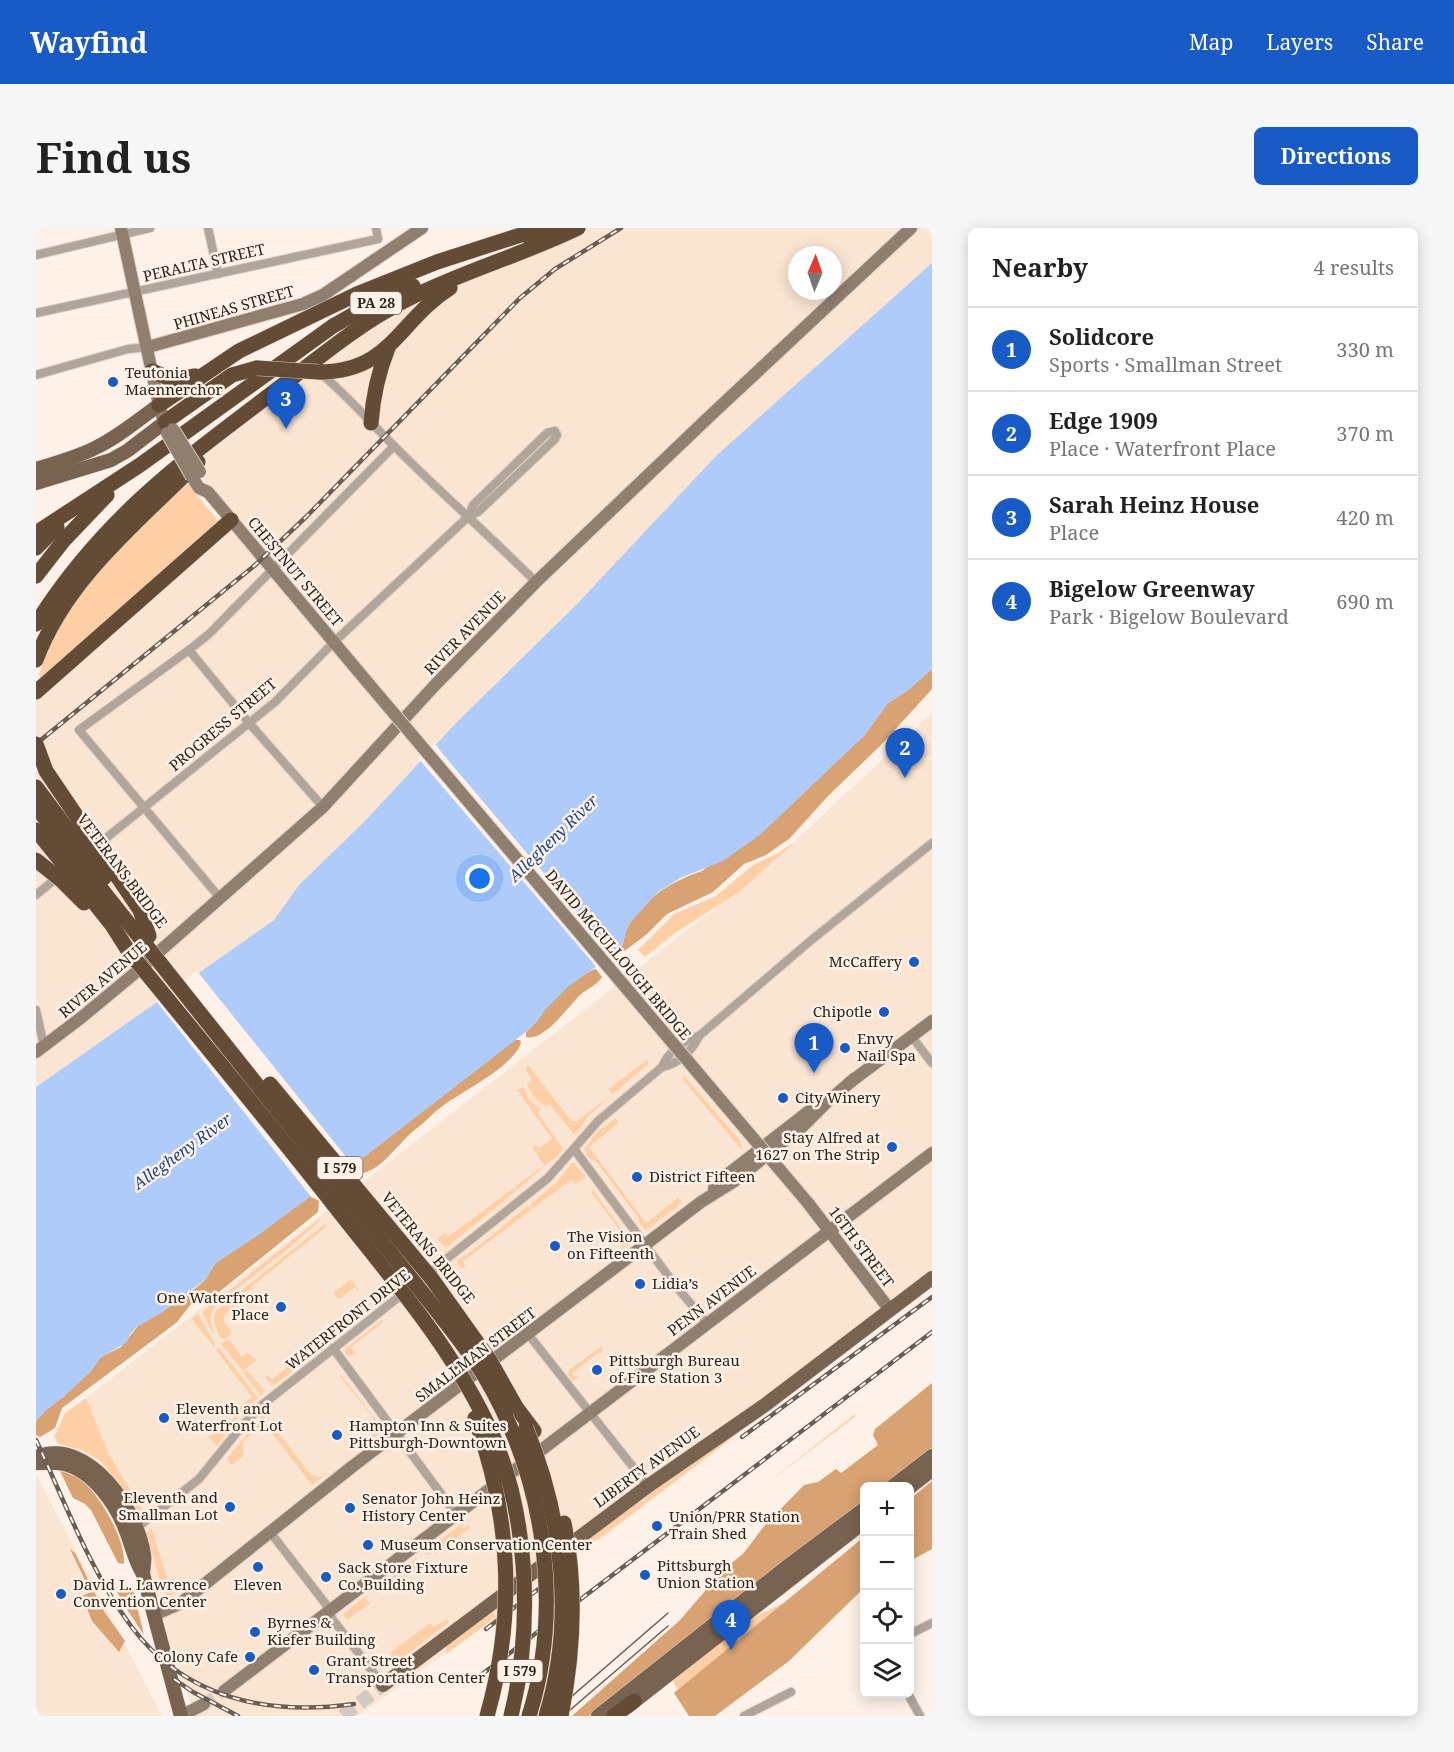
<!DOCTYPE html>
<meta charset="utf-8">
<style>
body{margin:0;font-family:"Noto Serif",serif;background:#f6f6f6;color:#222}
.controls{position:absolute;right:18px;bottom:18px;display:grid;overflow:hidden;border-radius:9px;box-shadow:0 3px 15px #0003}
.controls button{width:54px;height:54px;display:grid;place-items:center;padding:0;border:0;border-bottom:2px solid #e0e0e0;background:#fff;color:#222;font:30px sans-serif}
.compass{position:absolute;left:752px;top:18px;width:54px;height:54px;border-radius:50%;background:#fff;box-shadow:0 3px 15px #0003;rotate:2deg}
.you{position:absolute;left:444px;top:651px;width:21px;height:21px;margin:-15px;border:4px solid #fff;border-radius:50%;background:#1a73e8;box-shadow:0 0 0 9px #1a73e833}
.badge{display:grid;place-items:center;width:39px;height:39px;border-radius:50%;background:#185bc6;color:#fff;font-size:20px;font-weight:700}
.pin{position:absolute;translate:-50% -50px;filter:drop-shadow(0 2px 3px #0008)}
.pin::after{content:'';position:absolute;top:32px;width:21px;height:18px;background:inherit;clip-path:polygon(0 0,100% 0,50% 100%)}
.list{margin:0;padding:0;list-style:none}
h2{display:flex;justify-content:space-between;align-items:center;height:78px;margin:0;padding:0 24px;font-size:26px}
h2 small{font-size:20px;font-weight:400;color:#767676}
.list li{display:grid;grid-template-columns:39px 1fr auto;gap:18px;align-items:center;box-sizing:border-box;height:84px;padding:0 24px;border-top:2px solid #e0e0e0}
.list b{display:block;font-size:22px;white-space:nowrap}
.list p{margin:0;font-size:20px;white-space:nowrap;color:#767676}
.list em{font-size:20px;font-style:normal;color:#767676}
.icon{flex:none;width:33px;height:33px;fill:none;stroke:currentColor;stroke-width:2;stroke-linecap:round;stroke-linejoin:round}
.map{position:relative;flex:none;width:896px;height:1488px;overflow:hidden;border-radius:9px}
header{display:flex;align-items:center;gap:36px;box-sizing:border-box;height:84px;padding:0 30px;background:#185bc6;color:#fff}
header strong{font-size:28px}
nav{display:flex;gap:33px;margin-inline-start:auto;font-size:21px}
.intro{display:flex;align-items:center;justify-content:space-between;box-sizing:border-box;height:144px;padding:0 36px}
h1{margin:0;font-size:42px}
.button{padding:15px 27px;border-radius:9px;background:#185bc6;color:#fff;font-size:21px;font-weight:700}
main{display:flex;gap:36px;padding:0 36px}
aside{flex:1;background:#fff;border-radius:9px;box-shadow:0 3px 15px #0003}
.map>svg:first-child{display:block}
.built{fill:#fae4d2;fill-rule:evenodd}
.green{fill:#fecea4}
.forest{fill:#d8a272}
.water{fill:#aecbf9}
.pier{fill:#fef2e8}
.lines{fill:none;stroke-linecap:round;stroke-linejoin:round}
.secondary-tunnel{stroke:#d4c9bf;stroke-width:12;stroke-dasharray:12 6;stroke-linecap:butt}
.primary-tunnel{stroke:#d4c9bf;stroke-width:14;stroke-dasharray:14 7;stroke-linecap:butt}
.street-casing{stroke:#d8cdc3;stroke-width:10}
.secondary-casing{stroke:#d8cdc3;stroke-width:14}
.primary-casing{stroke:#d8cdc3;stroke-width:15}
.highway-casing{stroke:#d8cdc3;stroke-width:16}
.street{stroke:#b1a59a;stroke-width:8}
.secondary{stroke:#907e6f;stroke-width:12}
.primary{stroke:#786350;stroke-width:14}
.highway{stroke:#634b36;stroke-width:15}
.tram{stroke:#685e54;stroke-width:1.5}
.rail-casing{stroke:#685e54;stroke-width:4.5}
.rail{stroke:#fef2e8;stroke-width:2;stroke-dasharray:7;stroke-linecap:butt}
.secondary-bridge-casing{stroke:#d8cdc3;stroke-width:14;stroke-linecap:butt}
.highway-bridge-casing{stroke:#d8cdc3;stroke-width:16;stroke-linecap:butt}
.secondary-bridge{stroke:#907e6f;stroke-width:12}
.highway-bridge{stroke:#634b36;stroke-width:15}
.poi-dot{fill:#185bc6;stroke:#fef2e8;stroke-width:2}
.labels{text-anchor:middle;stroke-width:5;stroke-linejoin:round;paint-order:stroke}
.shield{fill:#fef2e8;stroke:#6c6157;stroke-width:1.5}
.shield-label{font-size:14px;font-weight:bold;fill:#2d2319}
.street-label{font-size:15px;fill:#2d2319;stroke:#fef2e8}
.poi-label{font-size:15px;fill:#2d2319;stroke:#fef2e8;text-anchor:start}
.water-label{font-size:16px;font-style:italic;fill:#1f478a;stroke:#fef2e8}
</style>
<header>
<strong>Wayfind</strong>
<nav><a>Map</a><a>Layers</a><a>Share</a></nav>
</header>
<div class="intro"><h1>Find us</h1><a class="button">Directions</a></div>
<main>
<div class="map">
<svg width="896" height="1488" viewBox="0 0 896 1488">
<rect width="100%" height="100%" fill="#fef2e8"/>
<g class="built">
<path d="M542 0H896V35L783 135 610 304 541 376 419 496 329 593 263 657 238 692 0 859V464L195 292 172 264 170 255 164 244 169 240 164 232 199 198 341 88ZM761 27H797V63H761Z"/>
<polygon points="896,485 896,1058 704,1198 448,1398 322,1488 159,1488 133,1412 123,1374 50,1170 727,643"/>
<polygon points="0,1246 126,1488 0,1488"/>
</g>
<g class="green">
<path d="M150 254 180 290 182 294 5 451 3 446C32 363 89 313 150 254Z"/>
<polygon points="760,613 703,664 639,705 609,729 602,722 638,686 680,668 717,637 742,625"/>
<polygon points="611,832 613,835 577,866 572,861"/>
<polygon points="492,837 535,893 541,893 576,867 552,888 541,905 538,906 513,876 509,878 498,869 491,856 496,852 489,840"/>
<polygon points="648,848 704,913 707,923 649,854 647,850"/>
<polygon points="478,857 482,862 487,859 493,872 505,881 501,884 527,921 519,931 515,932 481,962 479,959 508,937 496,919 500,917 503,920 516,911"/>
<polygon points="580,890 582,895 553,919 610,995 642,970 646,975 610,1002 603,995 602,989 560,933 554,931 548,922 561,904"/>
<polygon points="537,934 550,949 540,956 535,952 496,981 494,977 519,956"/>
<polygon points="478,960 480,963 419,1012 410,1020 402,1012 402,1010 409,1005 413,1008"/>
<polygon points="557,962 594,1013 587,1020 583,1015 589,1009 555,964"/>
<polygon points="492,978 495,982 427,1033 429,1039 425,1041 420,1032 431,1027"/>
<polygon points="286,991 254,1019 179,1078 174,1089 178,1108 166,1084 282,992"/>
<path d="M289 996 291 998 215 1059 217 1061 206 1065 203 1075 189 1086 187 1093 196 1104 189 1111 184 1109C181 1100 174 1091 181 1082Z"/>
<polygon points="315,1051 324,1064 319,1059 303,1071 297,1065"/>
<polygon points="329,1071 336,1080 237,1158 229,1150 230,1147 236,1151 332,1077"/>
<polygon points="162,1086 179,1116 178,1119 156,1091"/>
<polygon points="346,1092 347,1094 315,1119 319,1125 315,1128 310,1127 309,1121"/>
<polygon points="192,1111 206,1129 212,1125 220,1132 207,1143 185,1116"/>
<polygon points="566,1118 566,1125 562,1125 536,1145 538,1149 543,1148 537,1153 532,1146 533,1142"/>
<polygon points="182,1119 222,1170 199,1193 181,1218 169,1205 174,1209 202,1187 200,1182 216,1169 180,1122"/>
<polygon points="211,1142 228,1163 225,1168 207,1145"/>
<polygon points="305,1147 345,1199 345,1204 334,1213 335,1207 340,1203 335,1196 330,1200 328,1198 338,1191 304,1148"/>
<polygon points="50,1170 73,1227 106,1281 102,1283 80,1252 64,1233 46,1222 22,1216 18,1208 22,1203 20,1201 23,1199 29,1185"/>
<polygon points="229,1184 232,1187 224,1193 226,1196 207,1214 207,1228 196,1237 191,1231"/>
<polygon points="818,1187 820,1188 726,1259"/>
<polygon points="237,1198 275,1247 283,1249 293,1244 276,1257 233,1201"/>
<polygon points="702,1203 703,1205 562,1312 561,1311 552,1317 550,1314 605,1272 607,1274 609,1272 610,1267"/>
<polygon points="434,1290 426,1298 428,1301 432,1297 434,1300 400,1326 398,1323 392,1327 388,1324"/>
<polygon points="115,1300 132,1352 138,1351 143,1362 135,1367 130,1367 126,1361 111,1305"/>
<polygon points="383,1328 377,1335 379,1337 382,1335 384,1338 350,1364 347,1361 341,1365 338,1362"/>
<polygon points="333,1366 329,1371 334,1375 311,1392 307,1386"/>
<polygon points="760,1369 654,1488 636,1450 708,1394"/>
<polygon points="455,1385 458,1385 460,1389 410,1426 410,1418"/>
<polygon points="411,1392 413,1394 361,1434 354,1425 394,1395 398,1399"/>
</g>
<g class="forest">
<path d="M896 441V461L845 517 792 568 754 610 730 627 708 636 677 664 631 686 611 706 586 725 584 722C589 714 588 703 594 695 611 669 636 653 666 643L799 534 828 508 851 476 872 462Z"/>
<path d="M560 741 566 749C561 757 551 761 544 767 532 779 508 814 490 809V804C500 795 501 792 508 782 517 770 546 744 560 741Z"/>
<path d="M479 812H484L485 815C475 842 422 864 399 884 391 892 382 899 374 906 362 917 341 946 324 945L320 940V935Z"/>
<polygon points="274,968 283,973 282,984 183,1064 156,1075 140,1095 26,1180 19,1200 4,1209 0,1207 0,1193 10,1182 27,1169 54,1144 65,1129 85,1119 102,1098 126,1084 161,1059 170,1051 178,1037 184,1032 222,1007"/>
<polygon points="896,1155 896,1220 846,1258 828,1258 828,1272 553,1488 536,1488 644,1392 689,1340 707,1326 729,1297 768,1257 782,1254 800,1241 805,1245 842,1217 837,1207 839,1201"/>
<path d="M24 1243C32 1245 40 1248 46 1253 65 1268 90 1313 88 1336L82 1335 55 1282 49 1276 37 1270Z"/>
<polygon points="896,1253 896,1321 874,1333 874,1271"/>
<polygon points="828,1309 828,1360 753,1433 679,1488 653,1488 638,1465"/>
<polygon points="34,1321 39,1325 67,1382 89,1413 83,1424 56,1393 46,1368 55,1364"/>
<polygon points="79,1359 97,1362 108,1407 86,1374"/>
</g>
<polygon class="water" points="896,35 896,441 872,462 851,476 828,508 725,606 687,633 644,650 621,665 593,696 584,722 533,758 508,783 501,794 486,807 319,936 222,1007 184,1032 178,1037 170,1051 126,1084 102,1098 94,1106 90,1115 65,1129 54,1144 27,1169 10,1182 0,1193 0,859 238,692 263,657 329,593 419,496 541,376 681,227"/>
<g class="pier">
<polygon points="398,514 406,525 579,729 562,741 382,530"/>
<polygon points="161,743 319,940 276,970 120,773"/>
</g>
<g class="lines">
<polyline class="secondary-tunnel" points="168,1476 188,1463"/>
<polyline class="primary-tunnel" points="307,1488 347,1457"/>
<defs>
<g id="street">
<polyline points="172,0 182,46"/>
<polyline points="0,27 114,0"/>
<polyline points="0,85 342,11 340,0"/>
<path d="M283 144C310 166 333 193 358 218 404 264 454 308 500 354"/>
<polyline points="0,147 92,121 112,119"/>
<polyline points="153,422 213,495 287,579"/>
<polyline points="59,619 239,474 298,414 433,288 442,284 519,211 521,207 519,203 511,205 437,277 433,288"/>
<polyline points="0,667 23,648"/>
<polyline points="184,670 43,502 153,422 173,406 358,218"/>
<polyline points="0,782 8,818"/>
<polyline points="876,809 896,835"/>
<path d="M626 839C632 824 648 812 663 808L773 714 896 615"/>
<polyline points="538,921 639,1057 671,1095"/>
<path d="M389 1048 512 950 562 893 626 839C642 836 656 823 663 808"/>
<polyline points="492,1106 612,1258"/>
<polyline points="297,1120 420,1286"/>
<polyline points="99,1298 107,1295 163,1251 206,1198 226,1177 369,1064"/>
<polyline points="234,1304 289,1375 297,1392 347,1457"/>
<polyline points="874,1406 896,1395"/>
<polyline points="872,1466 884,1488"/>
<polyline points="708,1488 755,1464"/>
</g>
<g id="secondary">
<polyline points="85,0 123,177 130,201"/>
<polyline points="112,119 267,76 287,67 386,0"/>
<polyline points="156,249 163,260 172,264 322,443"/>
<polyline points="0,824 46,789 99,745 287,579 400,456 500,354 675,187 875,0"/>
<polyline points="813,855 896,793"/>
<polyline points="678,960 692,946 781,877"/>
<polyline points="772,975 854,1082"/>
<polyline points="118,1387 145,1375 317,1238 610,1016 665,974 697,954 767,898 790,875 818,851"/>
<polyline points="188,1463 896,925"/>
<polyline points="145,1488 168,1476"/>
</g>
<g id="primary">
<path d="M0 241C19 235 39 230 57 221 81 210 102 192 123 177"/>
<polyline points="0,255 75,232 91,223 129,194"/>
<path d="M0 1229C53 1208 102 1283 108 1327 109 1333 107 1340 107 1346"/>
<path d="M0 1235C9 1235 19 1234 28 1236 57 1243 80 1276 90 1303 96 1318 98 1331 107 1346L145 1488"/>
<polyline points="857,1258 896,1228"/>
<polyline points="874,1259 896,1242"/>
<polyline points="347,1457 612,1258 729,1177 896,1050"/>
<polyline points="591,1479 828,1294"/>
<polyline points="562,1488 753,1337 828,1281"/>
</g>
<g id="highway">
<polyline points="494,11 518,0"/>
<polyline points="116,143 137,152 159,148"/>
<path d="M283 144C355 144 362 93 414 60"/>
<polyline points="123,177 203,123 321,66 401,34 503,1"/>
<polyline points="129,194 196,147 221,140"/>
<path d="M335 195C337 168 342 145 352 120"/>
<polyline points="0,305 104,237 297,98 329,80 377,58"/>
<polyline points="0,320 21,299"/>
<polyline points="0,348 28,312 71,267"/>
<path d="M0 396C66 291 146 233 243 160 284 129 324 95 370 72 425 44 486 27 542 0"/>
<path d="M0 432C30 351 102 294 162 234"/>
<polyline points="0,464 195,292"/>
<polyline points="480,1179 498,1203"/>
<polyline points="578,1488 598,1473"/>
</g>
</defs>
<use href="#street" class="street-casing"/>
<use href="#secondary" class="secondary-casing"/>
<use href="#primary" class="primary-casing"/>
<use href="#highway" class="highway-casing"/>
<use href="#street" class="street"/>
<use href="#secondary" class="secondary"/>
<use href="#primary" class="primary"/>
<use href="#highway" class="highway"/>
<g class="tram">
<polyline points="513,1488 632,1385"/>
<polyline points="527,1488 632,1398"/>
</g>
<defs>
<g id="rail">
<polyline points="0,516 218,338 271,288 484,70 519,41 585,0"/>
<polyline points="706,1209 896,1069"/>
<path d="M0 1212C29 1274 54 1343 95 1398 149 1471 232 1488 318 1476"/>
<polyline points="450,1401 538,1334"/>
<polyline points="445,1447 896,1104"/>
<polyline points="138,1451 157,1464 202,1488"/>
</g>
</defs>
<use href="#rail" class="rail-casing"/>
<use href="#rail" class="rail"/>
<defs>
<g id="secondary-bridge">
<polyline points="137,201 164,244"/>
<polyline points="131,205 156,249"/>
<polyline points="322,443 772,975"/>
</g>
<g id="highway-bridge">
<polyline points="221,140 283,144"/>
<polyline points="0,516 10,543 104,682 113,708"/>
<polyline points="0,559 68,650"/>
<path d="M0 579 401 1083C417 1104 435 1126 449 1149 508 1249 528 1377 493 1488"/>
<path d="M0 602 76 697 93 724C162 808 231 892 298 977 352 1046 410 1112 449 1191 493 1278 498 1395 475 1488"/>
<polyline points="0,632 25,652 48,675"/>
<polyline points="234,856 396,1051 453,1131 480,1179"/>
<path d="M439 1190C475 1289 480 1386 451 1488"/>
<path d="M490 1200C527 1290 539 1394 510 1488"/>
<path d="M525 1488C538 1423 541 1360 528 1295"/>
</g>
</defs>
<use href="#secondary-bridge" class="secondary-bridge-casing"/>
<use href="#highway-bridge" class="highway-bridge-casing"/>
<use href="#secondary-bridge" class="secondary-bridge"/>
<use href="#highway-bridge" class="highway-bridge"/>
</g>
<g class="poi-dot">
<circle cx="77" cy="154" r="6"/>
<circle cx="878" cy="734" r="6"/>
<circle cx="848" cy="784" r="6"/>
<circle cx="809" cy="820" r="6"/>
<circle cx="747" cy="870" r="6"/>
<circle cx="856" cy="919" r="6"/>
<circle cx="601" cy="949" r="6"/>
<circle cx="519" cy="1018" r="6"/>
<circle cx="604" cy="1056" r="6"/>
<circle cx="245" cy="1079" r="6"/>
<circle cx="561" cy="1142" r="6"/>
<circle cx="128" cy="1190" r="6"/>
<circle cx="301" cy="1207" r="6"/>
<circle cx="194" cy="1279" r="6"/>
<circle cx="314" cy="1280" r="6"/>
<circle cx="621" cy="1298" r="6"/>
<circle cx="332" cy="1317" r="6"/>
<circle cx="222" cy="1339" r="6"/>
<circle cx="609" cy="1347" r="6"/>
<circle cx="290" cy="1349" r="6"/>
<circle cx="25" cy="1366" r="6"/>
<circle cx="219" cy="1404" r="6"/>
<circle cx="214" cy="1429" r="6"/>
<circle cx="278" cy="1442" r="6"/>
</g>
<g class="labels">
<g class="shield">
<rect x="314.5" y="64" width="51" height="22" rx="4.5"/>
<rect x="281.5" y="929" width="45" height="22" rx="4.5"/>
<rect x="461.5" y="1432" width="45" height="22" rx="4.5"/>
</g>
<g class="shield-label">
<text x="340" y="80">PA 28</text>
<text x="304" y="945">I 579</text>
<text x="484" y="1448">I 579</text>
</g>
<g class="street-label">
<text transform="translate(168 35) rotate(-13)" y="5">PERALTA STREET</text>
<text transform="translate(198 80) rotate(-16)" y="5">PHINEAS STREET</text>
<text transform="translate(259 344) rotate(50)" y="5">CHESTNUT STREET</text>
<text transform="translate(429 405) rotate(-46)" y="5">RIVER AVENUE</text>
<text transform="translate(187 497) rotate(-40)" y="5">PROGRESS STREET</text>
<text transform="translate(86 643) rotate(53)" y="5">VETERANS BRIDGE</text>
<text transform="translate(582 727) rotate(50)" y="5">DAVID MCCULLOUGH BRIDGE</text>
<text transform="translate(67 752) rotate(-40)" y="5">RIVER AVENUE</text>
<text transform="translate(825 1019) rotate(53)" y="5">16TH STREET</text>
<text transform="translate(392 1020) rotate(51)" y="5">VETERANS BRIDGE</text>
<text transform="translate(676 1073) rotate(-37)" y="5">PENN AVENUE</text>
<text transform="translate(312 1092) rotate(-38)" y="5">WATERFRONT DRIVE</text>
<text transform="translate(440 1127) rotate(-37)" y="5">SMALLMAN STREET</text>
<text transform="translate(611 1239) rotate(-36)" y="5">LIBERTY AVENUE</text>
</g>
<g class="poi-label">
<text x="89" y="150">Teutonia<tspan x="89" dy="17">Maennerchor</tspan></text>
<text x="866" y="739" text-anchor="end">McCaffery</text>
<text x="836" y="789" text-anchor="end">Chipotle</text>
<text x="821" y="816">Envy<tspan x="821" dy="17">Nail Spa</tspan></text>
<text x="759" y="875">City Winery</text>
<text x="844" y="915" text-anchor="end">Stay Alfred at<tspan x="844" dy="17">1627 on The Strip</tspan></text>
<text x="613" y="954">District Fifteen</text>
<text x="531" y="1014">The Vision<tspan x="531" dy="17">on Fifteenth</tspan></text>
<text x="616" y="1061">Lidia’s</text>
<text x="233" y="1075" text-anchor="end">One Waterfront<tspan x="233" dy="17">Place</tspan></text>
<text x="573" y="1138">Pittsburgh Bureau<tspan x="573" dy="17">of Fire Station 3</tspan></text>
<text x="140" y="1186">Eleventh and<tspan x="140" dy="17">Waterfront Lot</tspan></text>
<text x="313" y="1203">Hampton Inn &amp; Suites<tspan x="313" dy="17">Pittsburgh-Downtown</tspan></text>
<text x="182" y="1275" text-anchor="end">Eleventh and<tspan x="182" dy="17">Smallman Lot</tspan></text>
<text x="326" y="1276">Senator John Heinz<tspan x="326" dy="17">History Center</tspan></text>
<text x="633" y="1294">Union/PRR Station<tspan x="633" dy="17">Train Shed</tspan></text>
<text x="344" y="1322">Museum Conservation Center</text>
<text x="621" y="1343">Pittsburgh<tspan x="621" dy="17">Union Station</tspan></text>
<text x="302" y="1345">Sack Store Fixture<tspan x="302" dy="17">Co. Building</tspan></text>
<text x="37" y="1362">David L. Lawrence<tspan x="37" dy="17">Convention Center</tspan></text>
<text x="222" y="1362" text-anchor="middle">Eleven</text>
<text x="231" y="1400">Byrnes &amp;<tspan x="231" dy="17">Kiefer Building</tspan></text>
<text x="202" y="1434" text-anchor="end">Colony Cafe</text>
<text x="290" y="1438">Grant Street<tspan x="290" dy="17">Transportation Center</tspan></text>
</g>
<g class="water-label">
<text transform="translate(517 610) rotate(-44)" y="6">Allegheny River</text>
<text transform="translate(146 923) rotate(-36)" y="6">Allegheny River</text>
</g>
</g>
</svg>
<div class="controls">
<button>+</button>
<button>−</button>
<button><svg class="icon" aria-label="locate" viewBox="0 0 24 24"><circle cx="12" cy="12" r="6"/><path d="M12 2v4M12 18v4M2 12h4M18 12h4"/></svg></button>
<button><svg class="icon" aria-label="layers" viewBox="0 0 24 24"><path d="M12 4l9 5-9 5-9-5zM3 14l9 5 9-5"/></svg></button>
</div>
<svg class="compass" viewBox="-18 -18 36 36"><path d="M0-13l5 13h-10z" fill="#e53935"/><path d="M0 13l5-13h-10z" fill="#767676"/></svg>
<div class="you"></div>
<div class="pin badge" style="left:778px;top:845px">1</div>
<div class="pin badge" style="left:869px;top:550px">2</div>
<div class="pin badge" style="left:250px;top:201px">3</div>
<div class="pin badge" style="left:695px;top:1422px">4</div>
</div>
<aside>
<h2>Nearby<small>4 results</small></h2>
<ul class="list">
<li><span class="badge">1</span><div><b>Solidcore</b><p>Sports · Smallman Street</p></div><em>330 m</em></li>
<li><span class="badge">2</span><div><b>Edge 1909</b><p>Place · Waterfront Place</p></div><em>370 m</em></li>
<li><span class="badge">3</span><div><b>Sarah Heinz House</b><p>Place</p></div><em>420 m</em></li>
<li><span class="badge">4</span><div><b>Bigelow Greenway</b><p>Park · Bigelow Boulevard</p></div><em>690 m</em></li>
</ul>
</aside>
</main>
